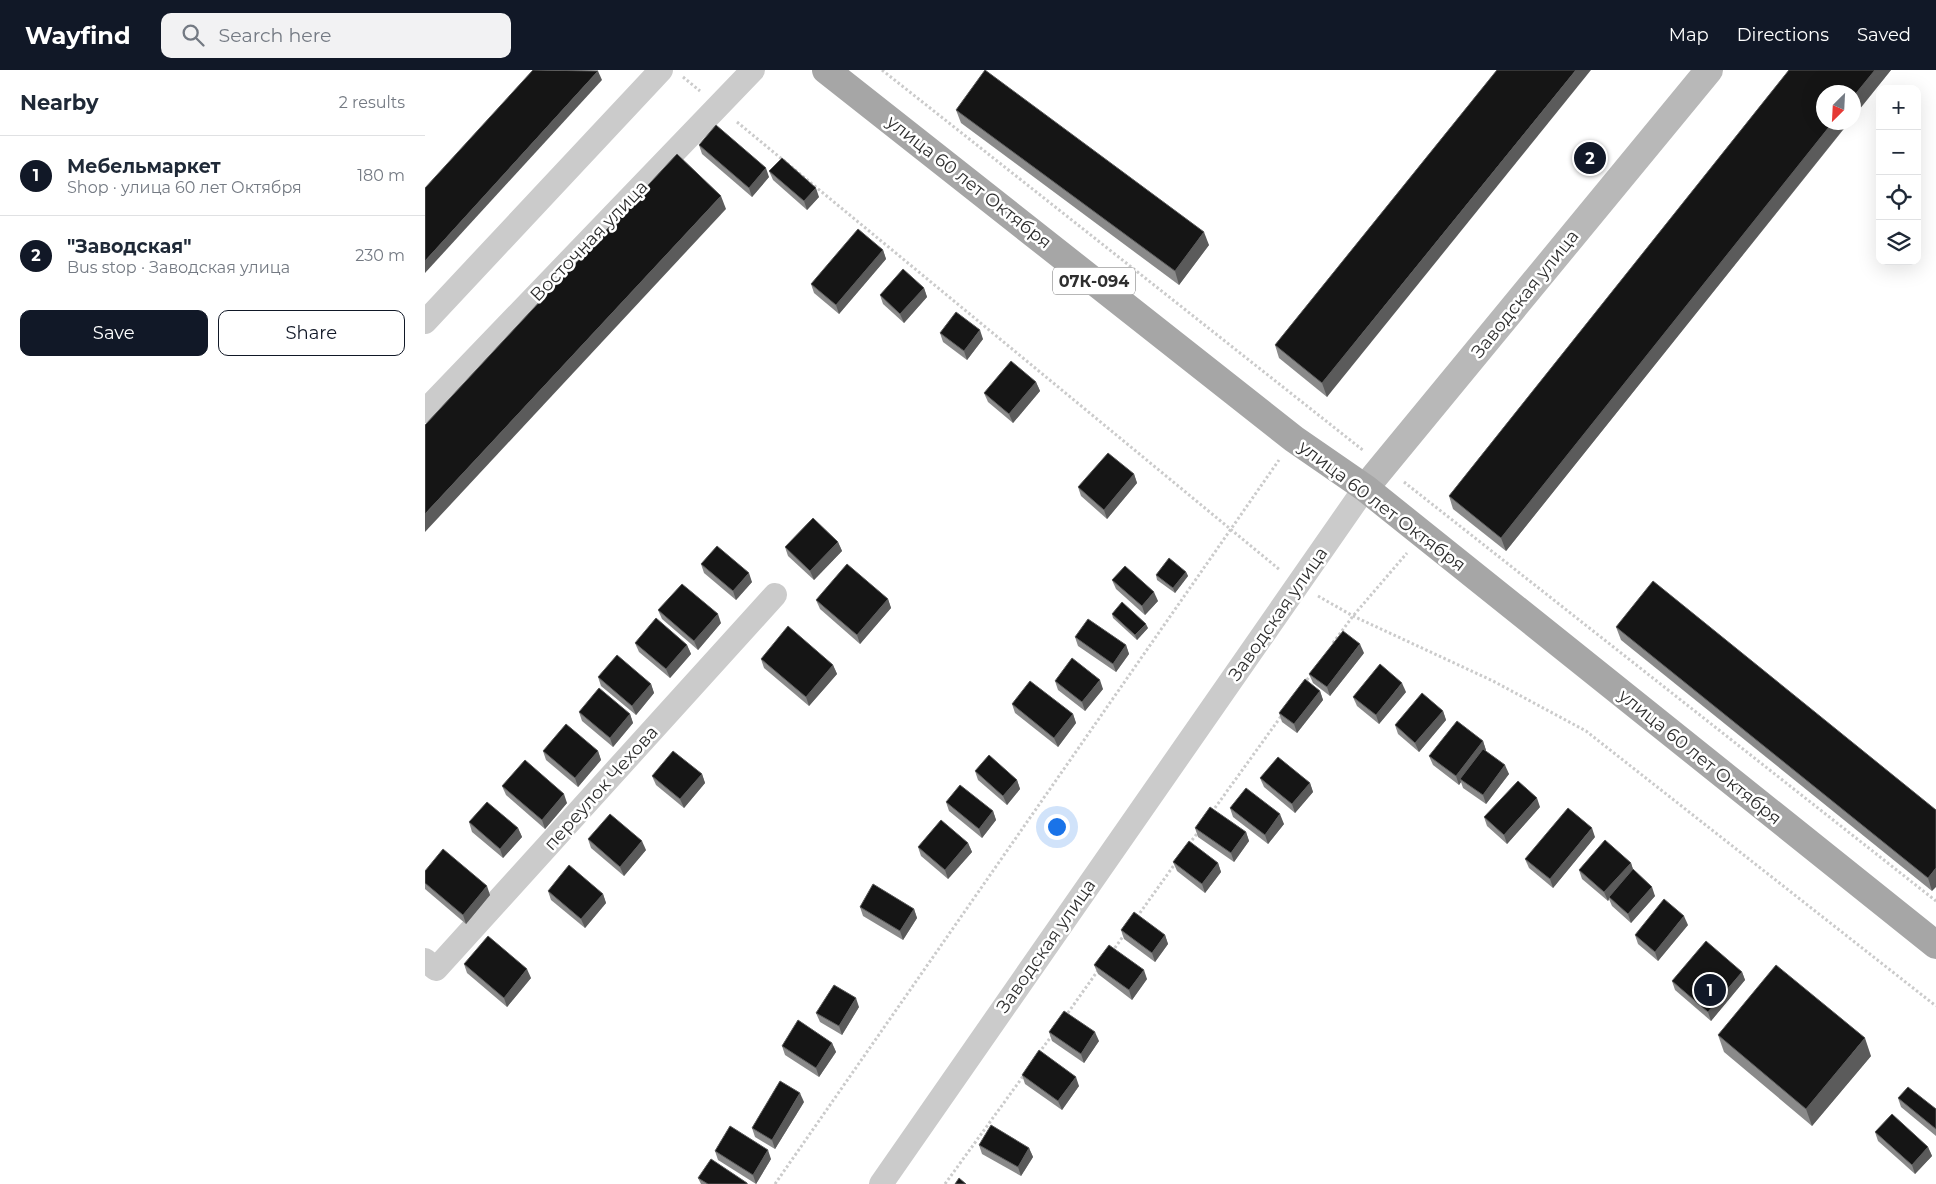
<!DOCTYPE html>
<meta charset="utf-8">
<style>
body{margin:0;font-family:Montserrat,sans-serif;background:#f2f2f3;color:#1f2937}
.controls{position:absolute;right:15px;top:15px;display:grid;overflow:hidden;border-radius:10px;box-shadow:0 5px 20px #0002}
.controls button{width:45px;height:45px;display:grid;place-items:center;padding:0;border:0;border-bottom:1px solid #e0e1e3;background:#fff;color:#1f2937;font:25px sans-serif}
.compass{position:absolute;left:1391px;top:15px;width:45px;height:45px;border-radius:50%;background:#fff;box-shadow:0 5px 20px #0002;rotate:204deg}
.you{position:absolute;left:631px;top:756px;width:18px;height:18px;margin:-12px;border:4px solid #fff;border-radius:50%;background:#1a73e8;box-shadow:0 0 0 8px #1a73e833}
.badge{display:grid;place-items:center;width:32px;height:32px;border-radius:50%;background:#111827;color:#fff;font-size:16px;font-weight:700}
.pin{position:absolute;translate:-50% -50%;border:2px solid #fff;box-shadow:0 1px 5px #0006}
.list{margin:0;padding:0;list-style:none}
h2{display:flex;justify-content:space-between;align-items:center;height:65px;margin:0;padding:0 20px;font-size:21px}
h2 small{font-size:16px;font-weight:400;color:#747a83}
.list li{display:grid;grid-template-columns:32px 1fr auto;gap:15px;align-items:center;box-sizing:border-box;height:80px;padding:0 20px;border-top:1px solid #e0e1e3}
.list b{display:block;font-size:19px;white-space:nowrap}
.list p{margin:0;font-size:16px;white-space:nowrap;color:#747a83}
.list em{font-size:16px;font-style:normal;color:#747a83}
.actions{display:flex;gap:10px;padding:15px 20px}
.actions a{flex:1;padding:11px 0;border:1px solid #111827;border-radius:10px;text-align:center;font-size:18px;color:#111827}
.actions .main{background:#111827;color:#fff}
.icon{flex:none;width:28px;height:28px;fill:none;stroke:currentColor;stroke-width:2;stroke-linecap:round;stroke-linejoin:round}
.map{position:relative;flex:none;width:1511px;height:1114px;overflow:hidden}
header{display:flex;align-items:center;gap:30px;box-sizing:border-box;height:70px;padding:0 25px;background:#111827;color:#fff}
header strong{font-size:24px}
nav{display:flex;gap:28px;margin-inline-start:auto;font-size:18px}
.search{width:350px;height:45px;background:#f2f2f3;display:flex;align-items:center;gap:12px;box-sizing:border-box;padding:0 18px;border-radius:10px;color:#747a83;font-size:19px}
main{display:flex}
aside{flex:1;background:#fff}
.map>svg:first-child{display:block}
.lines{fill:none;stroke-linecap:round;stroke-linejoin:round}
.path{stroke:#cbcbcb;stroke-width:3;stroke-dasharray:2.5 2.5;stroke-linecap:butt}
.street{stroke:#cbcbcb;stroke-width:24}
.secondary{stroke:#b8b8b8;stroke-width:28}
.primary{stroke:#a6a6a6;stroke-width:28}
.wall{fill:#8a8a8a}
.shaded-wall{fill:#5b5b5b}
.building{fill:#151515;stroke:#5b5b5b}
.labels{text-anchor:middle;stroke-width:5;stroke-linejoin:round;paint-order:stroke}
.shield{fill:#fff;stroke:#6d6d6d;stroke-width:1}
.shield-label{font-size:16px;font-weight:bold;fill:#2e2e2e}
.street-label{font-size:18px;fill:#2e2e2e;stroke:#fff}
</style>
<header>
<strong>Wayfind</strong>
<div class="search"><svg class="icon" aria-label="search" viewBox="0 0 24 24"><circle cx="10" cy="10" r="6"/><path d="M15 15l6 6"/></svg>Search here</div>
<nav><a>Map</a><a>Directions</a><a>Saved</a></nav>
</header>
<main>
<aside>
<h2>Nearby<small>2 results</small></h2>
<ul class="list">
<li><span class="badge">1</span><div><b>Мебельмаркет</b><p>Shop · улица 60 лет Октября</p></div><em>180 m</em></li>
<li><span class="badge">2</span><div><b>&quot;Заводская&quot;</b><p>Bus stop · Заводская улица</p></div><em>230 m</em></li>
</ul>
<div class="actions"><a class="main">Save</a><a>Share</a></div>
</aside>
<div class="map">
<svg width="1511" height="1114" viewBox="0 0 1511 1114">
<rect width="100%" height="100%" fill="#fff"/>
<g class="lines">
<g class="path">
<polyline points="457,0 939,381"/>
<polyline points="258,7 275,21"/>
<polyline points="312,52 855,500"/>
<polyline points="979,412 1511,831"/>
<polyline points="893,526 928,546 1068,611 1161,661 1511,936"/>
<polyline points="908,573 928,546 982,483"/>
<polyline points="879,614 887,603"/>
<polyline points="787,742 857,645"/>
<polyline points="764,774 774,761"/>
<polyline points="712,847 752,791"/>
<polyline points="687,882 699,865"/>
<polyline points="640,947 674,899"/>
<polyline points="614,983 628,964"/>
<polyline points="350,1114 854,390"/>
<polyline points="520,1114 599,1005"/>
</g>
<g class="street">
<polyline points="0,252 236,0"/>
<polyline points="0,341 328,0"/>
<polyline points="0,890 11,899 350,525"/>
<polyline points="456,1114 940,418"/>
</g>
<polyline class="secondary" points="940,418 1284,0"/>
<polyline class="primary" points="401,0 869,369 940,418 1511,875"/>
</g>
<g class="wall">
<polygon points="1072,0 902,327 854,288 850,275"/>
<polygon points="1364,0 1466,0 1081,481 1028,439 1024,426"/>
<polygon points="531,40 784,175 754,215 536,53"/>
<polygon points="274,75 344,107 327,127 277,84"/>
<polygon points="344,101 394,127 382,140 348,110"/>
<polygon points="458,180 461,189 414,244 389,223 386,214"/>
<polygon points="499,218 502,227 479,253 458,234 455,225"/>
<polygon points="515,263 558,269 542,290 518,272"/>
<polygon points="611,312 615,321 588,353 563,332 559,323"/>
<polygon points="709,404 712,413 682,449 656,426 653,417"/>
<polygon points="413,472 417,481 389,510 363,486 360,477"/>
<polygon points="276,494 327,512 311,530 279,503"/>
<polygon points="761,502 763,506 750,523 732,510 731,505"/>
<polygon points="687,510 733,531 720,545 691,519"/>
<polygon points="463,529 466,538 435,574 395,539 391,530"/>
<polygon points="233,540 296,553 273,580 237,549"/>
<polygon points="687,544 723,558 712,570 688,548"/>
<polygon points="1191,557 1511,740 1507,821 1196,570"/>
<polygon points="650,567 701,575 704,584 691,602 653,576"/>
<polygon points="210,573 262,575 266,584 245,608 214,582"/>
<polygon points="939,583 905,626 888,613 884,604"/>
<polygon points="336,589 408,595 412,604 384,636 339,598"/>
<polygon points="173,607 226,614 229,623 211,645 176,616"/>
<polygon points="630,611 678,619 660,641 633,620"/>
<polygon points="895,621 898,630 872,663 857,652 854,643"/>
<polygon points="981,622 954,654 932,636 928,627"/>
<polygon points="587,634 648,644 651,653 633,677 590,643"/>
<polygon points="1018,641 1021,650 994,682 973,664 970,655"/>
<polygon points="154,642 205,644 208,653 188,677 157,651"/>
<polygon points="1058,671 1061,681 1084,704 1061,734 1038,718 1036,712 1034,715 1008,695 1004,686"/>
<polygon points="118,681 173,681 176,690 153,717 121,690"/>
<polygon points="550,701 592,710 595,719 582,735 553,710"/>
<polygon points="277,704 280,713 259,738 231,715 227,706"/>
<polygon points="835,708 885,713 888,722 870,743 839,717"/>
<polygon points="77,716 142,733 120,759 81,725"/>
<polygon points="521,732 568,741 571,750 557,768 524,741"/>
<polygon points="1115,737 1082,774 1062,756 1059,747"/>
<polygon points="805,738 859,754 843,774 808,747"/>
<polygon points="44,752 93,758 97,767 78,788 47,762"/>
<polygon points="770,758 821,762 824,771 809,792 773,767"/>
<polygon points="1170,767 1128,818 1104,798 1100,789"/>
<polygon points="163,769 221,780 199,806 166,778"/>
<polygon points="543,773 547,782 523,809 496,786 493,777"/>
<polygon points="748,792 793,793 796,802 780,823 752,801"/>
<polygon points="1206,793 1208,800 1230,826 1206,853 1187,836 1184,829 1183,831 1157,809 1154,800"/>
<polygon points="0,801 65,825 41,854 0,819"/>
<polygon points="123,821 178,824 181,833 160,858 126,830"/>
<polygon points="435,837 489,839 492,848 478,870 438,846"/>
<polygon points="1263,855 1233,891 1213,874 1210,865"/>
<polygon points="696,860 740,865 743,874 730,892 699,869"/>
<polygon points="39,894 106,908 82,937 42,903"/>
<polygon points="669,895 722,909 707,930 673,904"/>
<polygon points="1317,902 1320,910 1286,951 1250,920 1247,911"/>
<polygon points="434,937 417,965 395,952 391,943"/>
<polygon points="624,962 674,971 659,993 627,971"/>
<polygon points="1293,965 1446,986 1387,1056 1299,982"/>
<polygon points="407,973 411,982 394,1007 360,985 357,976"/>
<polygon points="597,1005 654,1016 637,1040 600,1014"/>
<polygon points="1473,1028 1511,1039 1511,1066 1476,1037"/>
<polygon points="379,1032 350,1079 330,1067 327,1058"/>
<polygon points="1450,1062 1503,1077 1507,1086 1490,1104 1453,1071"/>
<polygon points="554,1075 604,1078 608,1087 596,1106 557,1084"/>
<polygon points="290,1081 346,1089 331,1114 293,1090"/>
<polygon points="273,1108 322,1113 323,1114 276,1114"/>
</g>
<g class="shaded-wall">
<polygon points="1151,0 1166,0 902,327 897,313"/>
<polygon points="1450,0 1466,0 1428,47 1428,27"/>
<polygon points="173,1 177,10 0,203 0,191"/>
<polygon points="1408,52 1424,52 1081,481 1076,468"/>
<polygon points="341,98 344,107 327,127 324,118"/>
<polygon points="391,118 394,127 382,140 379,131"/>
<polygon points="296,126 301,139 0,462 0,444"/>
<polygon points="779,162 784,175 754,215 750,201"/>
<polygon points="458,180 461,189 414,244 411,235"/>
<polygon points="499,218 502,227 479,253 475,244"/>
<polygon points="555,260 558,269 542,290 539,281"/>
<polygon points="611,312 615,321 588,353 584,344"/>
<polygon points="709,404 712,413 682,449 679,440"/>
<polygon points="413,472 417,481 389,510 385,501"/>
<polygon points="761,502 763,506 750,523 748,518"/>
<polygon points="324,503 327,512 311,530 308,521"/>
<polygon points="729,522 733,531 720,545 717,536"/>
<polygon points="463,529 466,538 435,574 432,565"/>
<polygon points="293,544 296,553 273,580 269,571"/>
<polygon points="721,554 723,558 712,570 710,565"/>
<polygon points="935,574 939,583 905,626 902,617"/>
<polygon points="262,575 266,584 245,608 241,599"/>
<polygon points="701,575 704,584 691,602 688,594"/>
<polygon points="408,595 412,604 384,636 381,627"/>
<polygon points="675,610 678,619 660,641 657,632"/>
<polygon points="977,613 981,622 954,654 951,645"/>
<polygon points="226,614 229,623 211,645 207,636"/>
<polygon points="895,621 898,630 872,663 869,654"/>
<polygon points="1018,641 1021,650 994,682 990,673"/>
<polygon points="205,644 208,653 188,677 185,668"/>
<polygon points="648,644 651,653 633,677 629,668"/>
<polygon points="1058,671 1061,680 1038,710 1035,709 1036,712 1034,715 1031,706"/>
<polygon points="173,681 176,690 153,717 150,708"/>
<polygon points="1080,695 1084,704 1061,734 1058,725"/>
<polygon points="277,704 280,713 259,738 255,729"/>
<polygon points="592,710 595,719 582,735 578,726"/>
<polygon points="885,713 888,722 870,743 867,734"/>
<polygon points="139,724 142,733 120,759 117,750"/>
<polygon points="1112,728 1115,737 1082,774 1079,765"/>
<polygon points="568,741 571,750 557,768 554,759"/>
<polygon points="855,744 859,754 843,774 840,765"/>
<polygon points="93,758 97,767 78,788 75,779"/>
<polygon points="1167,758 1170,767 1128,818 1125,809"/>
<polygon points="821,762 824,771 809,792 806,783"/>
<polygon points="217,771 221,780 199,806 195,797"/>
<polygon points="543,773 547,782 523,809 520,800"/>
<polygon points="793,793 796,802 780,823 777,814"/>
<polygon points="1206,793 1209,802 1184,827 1184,829 1183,831 1179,822"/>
<polygon points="1511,798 1511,817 1507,821 1503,808"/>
<polygon points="62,816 65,825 41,854 38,845"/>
<polygon points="1227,817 1230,826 1206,853 1203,844"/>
<polygon points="178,824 181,833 160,858 156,849"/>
<polygon points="489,839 492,848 478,870 475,861"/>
<polygon points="1259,846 1263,855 1233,891 1230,882"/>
<polygon points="740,865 743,874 730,892 727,883"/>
<polygon points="102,899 106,908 82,937 79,928"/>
<polygon points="719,900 722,909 707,930 704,920"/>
<polygon points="1317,902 1320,910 1286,951 1283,942"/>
<polygon points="431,928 434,937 417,965 414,956"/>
<polygon points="670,962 674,971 659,993 656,984"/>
<polygon points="1440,968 1446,986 1387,1056 1381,1039"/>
<polygon points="407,973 411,982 394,1007 391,998"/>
<polygon points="651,1007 654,1016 637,1040 633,1031"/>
<polygon points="375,1023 379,1032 350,1079 347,1070"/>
<polygon points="1503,1077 1507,1086 1490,1104 1487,1095"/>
<polygon points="604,1078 608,1087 596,1106 593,1097"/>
<polygon points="343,1080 346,1089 331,1114 328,1105"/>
</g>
<g class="building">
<polygon points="108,0 173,1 0,191 0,118"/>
<polygon points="560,0 779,162 750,201 531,40"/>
<polygon points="1072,0 1151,0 897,313 850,275"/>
<polygon points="1364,0 1450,0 1428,27 1428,22 1398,22 1398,52 1408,52 1076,468 1024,426"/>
<polygon points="291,55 341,98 324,118 274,75"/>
<polygon points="252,84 296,126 0,444 0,355"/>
<polygon points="357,88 391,118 379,131 344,101"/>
<polygon points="433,159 458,180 411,235 386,214"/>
<polygon points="478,199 499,218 475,244 455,225"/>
<polygon points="531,242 555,260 539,281 515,263"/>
<polygon points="586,291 611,312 584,344 559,323"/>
<polygon points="683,383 709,404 679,440 653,417"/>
<polygon points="388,448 413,472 385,501 360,477"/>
<polygon points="292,476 324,503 308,521 276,494"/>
<polygon points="744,488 761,502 748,518 731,505"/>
<polygon points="422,494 463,529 432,565 391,530"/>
<polygon points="700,496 729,522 717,536 687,510"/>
<polygon points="1228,511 1511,740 1511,798 1503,808 1191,557"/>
<polygon points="257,514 293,544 269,571 233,540"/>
<polygon points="697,532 721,554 710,565 687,544"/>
<polygon points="231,548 262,575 241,599 210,573"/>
<polygon points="663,549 701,575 688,594 650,567"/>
<polygon points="363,556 408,595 381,627 336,589"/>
<polygon points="918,561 935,574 902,617 884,604"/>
<polygon points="192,585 226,614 207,636 173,607"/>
<polygon points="647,588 675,610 657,632 630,611"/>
<polygon points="955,594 977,613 951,645 928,627"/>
<polygon points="880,609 895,621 869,654 854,643"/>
<polygon points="605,611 648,644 629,668 587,634"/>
<polygon points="174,618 205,644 185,668 154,642"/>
<polygon points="997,623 1018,641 990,673 970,655"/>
<polygon points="1032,651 1058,671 1031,706 1004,686"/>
<polygon points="141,654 173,681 150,708 118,681"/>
<polygon points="1058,679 1080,695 1058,725 1035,709"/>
<polygon points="248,681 277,704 255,729 227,706"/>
<polygon points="564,685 592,710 578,726 550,701"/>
<polygon points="853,687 885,713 867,734 835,708"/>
<polygon points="100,690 139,724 117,750 77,716"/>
<polygon points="1093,711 1112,728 1079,765 1059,747"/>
<polygon points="535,715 568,741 554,759 521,732"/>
<polygon points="821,718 855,744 840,765 805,738"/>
<polygon points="62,732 93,758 75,779 44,752"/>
<polygon points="785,737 821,762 806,783 770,758"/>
<polygon points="1143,738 1167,758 1125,809 1100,789"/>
<polygon points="185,744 217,771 195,797 163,769"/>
<polygon points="516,750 543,773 520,800 493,777"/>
<polygon points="1180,770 1206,793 1179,822 1154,800"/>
<polygon points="764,771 793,793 777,814 748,792"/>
<polygon points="18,779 62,816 38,845 0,813 0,801"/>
<polygon points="144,795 178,824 156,849 123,821"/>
<polygon points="1208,799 1227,817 1203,844 1184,827"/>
<polygon points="448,814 489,839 475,861 435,837"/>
<polygon points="1239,829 1259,846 1230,882 1210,865"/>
<polygon points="709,842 740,865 727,883 696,860"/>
<polygon points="63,866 102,899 79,928 39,894"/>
<polygon points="1281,871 1317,902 1283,942 1247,911"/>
<polygon points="684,875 719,900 704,920 669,895"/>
<polygon points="1351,895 1440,968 1381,1039 1293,965"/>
<polygon points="409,915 431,928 414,956 391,943"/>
<polygon points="639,941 670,962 656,984 624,962"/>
<polygon points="373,950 407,973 391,998 357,976"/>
<polygon points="614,980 651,1007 633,1031 597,1005"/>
<polygon points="355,1011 375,1023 347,1070 327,1058"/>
<polygon points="1483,1017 1511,1039 1511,1059 1473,1028"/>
<polygon points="1467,1044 1503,1077 1487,1095 1450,1062"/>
<polygon points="566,1055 604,1078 593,1097 554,1075"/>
<polygon points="305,1056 343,1080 328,1105 290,1081"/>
<polygon points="286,1089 322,1113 322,1114 283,1114 273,1108"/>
<polygon points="534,1108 541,1114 530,1114"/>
</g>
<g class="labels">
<rect class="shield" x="628" y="197.5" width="82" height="27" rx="4"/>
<g class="shield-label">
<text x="669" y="217">07К-094</text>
</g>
<g class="street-label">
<text transform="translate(544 112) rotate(38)" y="6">улица 60 лет Октября</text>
<text transform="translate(164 171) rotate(-46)" y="6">Восточная улица</text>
<text transform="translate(1100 224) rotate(-51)" y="6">Заводская улица</text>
<text transform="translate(957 436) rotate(37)" y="6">улица 60 лет Октября</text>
<text transform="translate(853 544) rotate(-55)" y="6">Заводская улица</text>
<text transform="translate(1275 687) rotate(39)" y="6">улица 60 лет Октября</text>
<text transform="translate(176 718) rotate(-48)" y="6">переулок Чехова</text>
<text transform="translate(621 876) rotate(-55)" y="6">Заводская улица</text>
</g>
</g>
</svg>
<div class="controls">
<button>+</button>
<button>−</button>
<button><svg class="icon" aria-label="locate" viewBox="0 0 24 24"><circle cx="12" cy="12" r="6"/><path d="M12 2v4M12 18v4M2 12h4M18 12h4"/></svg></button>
<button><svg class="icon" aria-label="layers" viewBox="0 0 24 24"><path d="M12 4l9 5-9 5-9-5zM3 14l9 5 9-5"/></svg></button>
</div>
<svg class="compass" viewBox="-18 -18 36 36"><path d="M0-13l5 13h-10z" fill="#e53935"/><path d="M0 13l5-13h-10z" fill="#747a83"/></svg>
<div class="you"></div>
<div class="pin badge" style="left:1285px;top:920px">1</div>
<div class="pin badge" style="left:1165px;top:88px">2</div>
</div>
</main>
